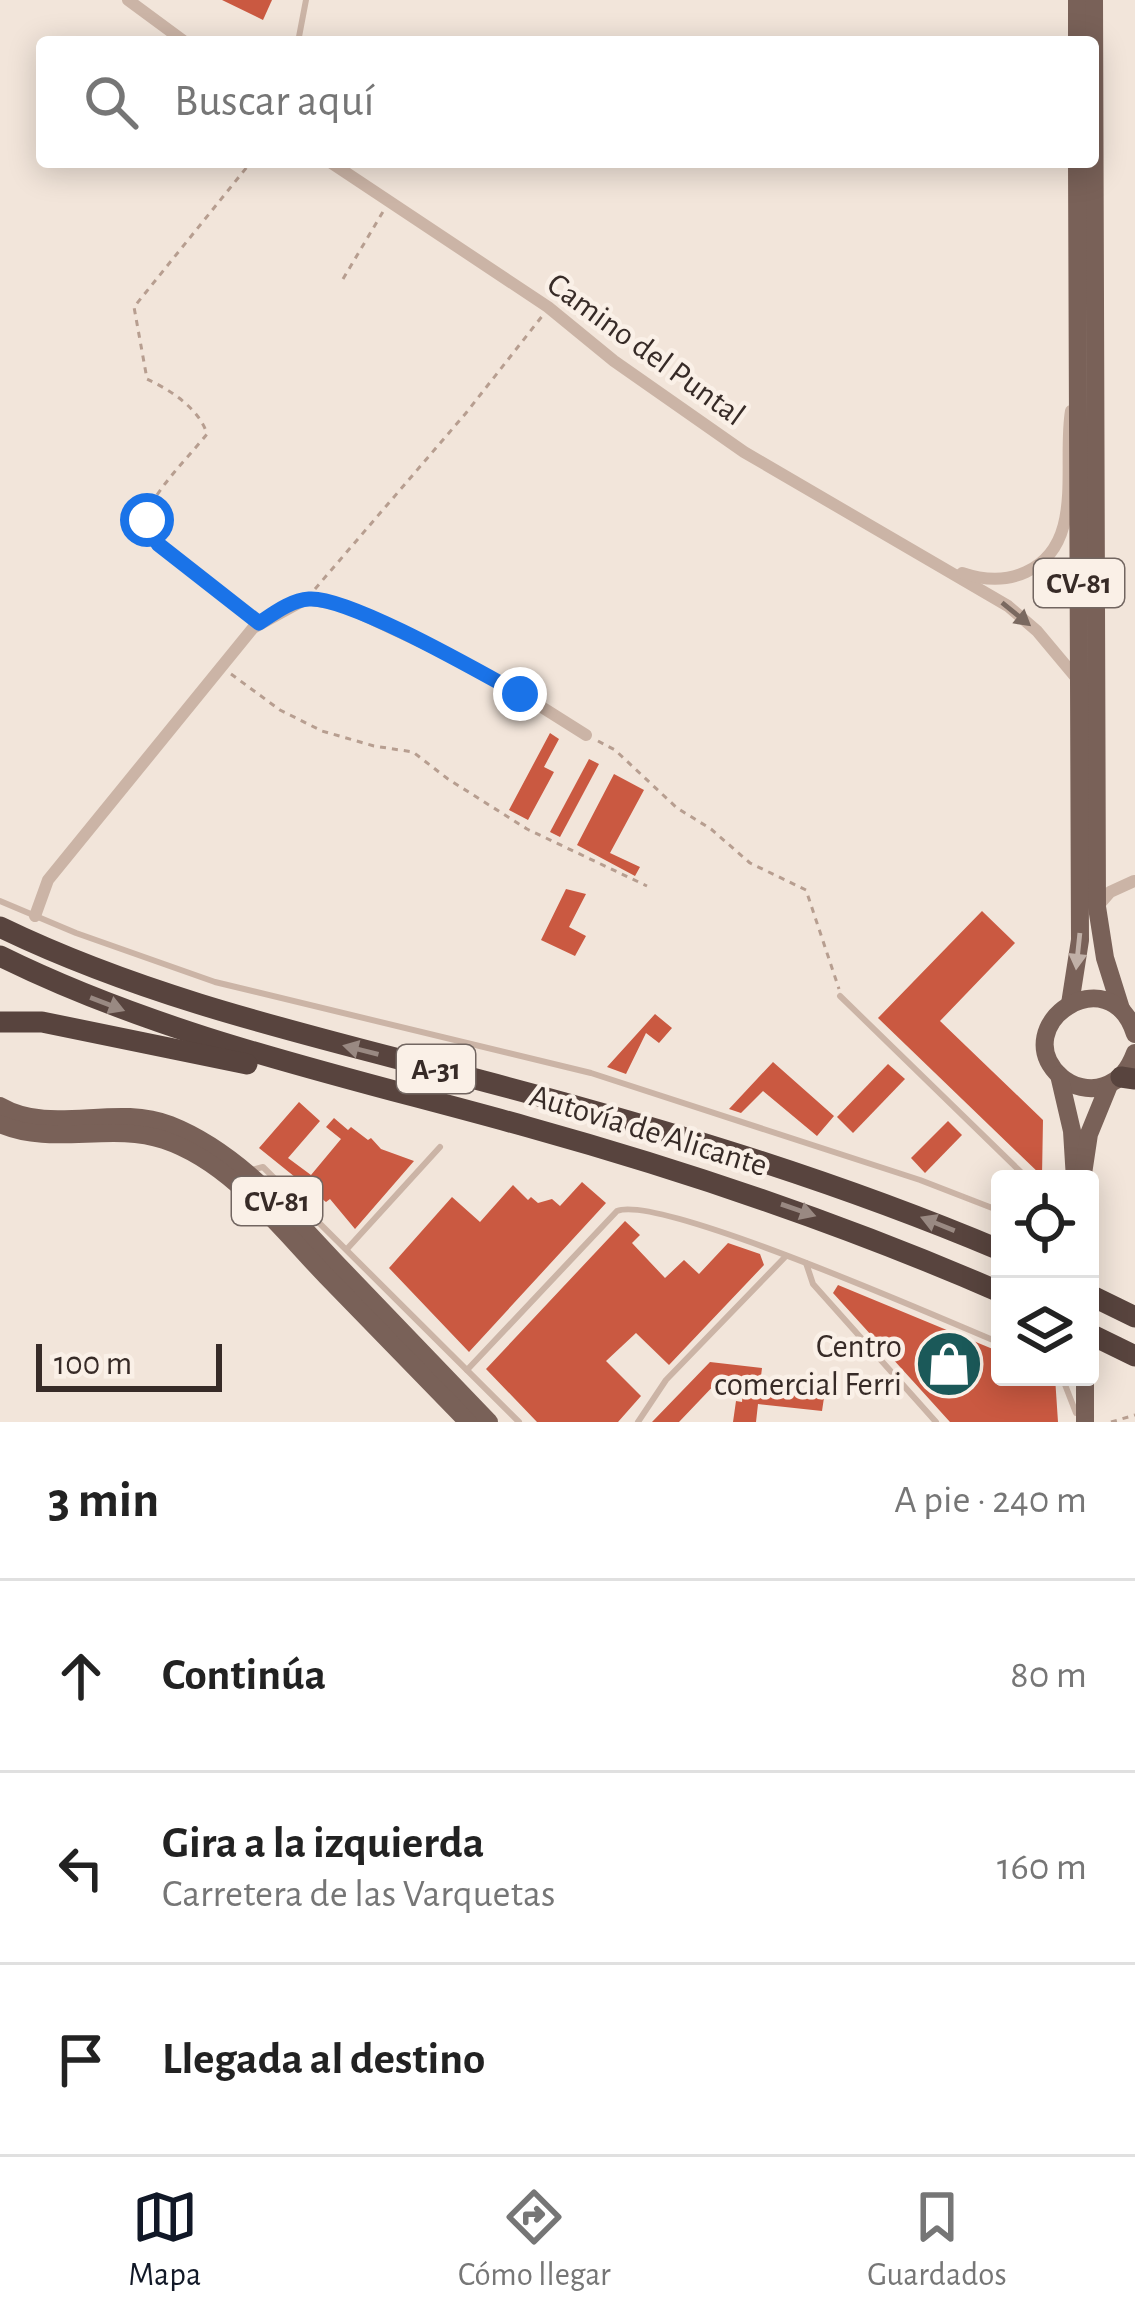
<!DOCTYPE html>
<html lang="es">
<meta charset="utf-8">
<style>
body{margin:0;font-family:"Alegreya Sans",sans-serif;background:#f2f2f2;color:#222}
.controls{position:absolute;right:36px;bottom:36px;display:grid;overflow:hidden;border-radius:12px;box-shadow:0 6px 30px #0003}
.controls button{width:108px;height:108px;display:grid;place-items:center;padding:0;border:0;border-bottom:3px solid #e0e0e0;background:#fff;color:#222;font:60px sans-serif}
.scale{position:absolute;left:36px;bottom:30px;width:186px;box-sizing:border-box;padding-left:12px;border:6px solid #372b27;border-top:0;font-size:33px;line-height:42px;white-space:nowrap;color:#372b27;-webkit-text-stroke:9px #faf0e7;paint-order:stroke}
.stop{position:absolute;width:36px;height:36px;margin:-27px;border:9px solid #1a73e8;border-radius:50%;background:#fff}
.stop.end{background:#1a73e8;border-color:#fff;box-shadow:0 3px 12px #0008}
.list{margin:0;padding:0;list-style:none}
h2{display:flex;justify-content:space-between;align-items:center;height:156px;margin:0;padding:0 48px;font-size:51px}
h2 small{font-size:39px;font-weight:400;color:#767676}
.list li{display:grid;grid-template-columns:78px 1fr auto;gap:36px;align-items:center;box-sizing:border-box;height:192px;padding:0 48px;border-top:3px solid #e0e0e0}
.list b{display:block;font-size:45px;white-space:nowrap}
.list p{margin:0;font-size:39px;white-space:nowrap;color:#767676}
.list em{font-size:39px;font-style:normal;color:#767676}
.icon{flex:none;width:66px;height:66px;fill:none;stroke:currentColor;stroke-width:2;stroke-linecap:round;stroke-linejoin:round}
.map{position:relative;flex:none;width:1135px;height:1422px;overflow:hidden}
.search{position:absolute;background:#fff;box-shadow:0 6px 30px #0003;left:36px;right:36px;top:36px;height:132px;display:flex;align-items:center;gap:30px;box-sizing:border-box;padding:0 42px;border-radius:12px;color:#767676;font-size:45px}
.sheet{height:732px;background:#fff}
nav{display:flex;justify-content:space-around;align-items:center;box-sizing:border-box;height:168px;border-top:3px solid #e0e0e0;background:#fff;font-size:33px;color:#767676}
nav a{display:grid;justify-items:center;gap:6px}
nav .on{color:#111827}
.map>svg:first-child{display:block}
.building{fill:#ca5941}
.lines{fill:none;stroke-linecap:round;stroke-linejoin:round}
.path{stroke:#b79e90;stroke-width:3;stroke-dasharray:6 6;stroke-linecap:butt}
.lane{stroke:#cbb4a6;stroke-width:6}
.street{stroke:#cbb4a6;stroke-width:12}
.primary{stroke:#796158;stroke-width:18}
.highway{stroke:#58443e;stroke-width:21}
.oneway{fill:#7a6960}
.oneway2{fill:#c0b0a7}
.oneway3{fill:#998982}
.route{stroke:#1a73e8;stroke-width:15}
.labels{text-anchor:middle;stroke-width:9;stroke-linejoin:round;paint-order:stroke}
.shield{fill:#faf0e7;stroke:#726661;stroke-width:3}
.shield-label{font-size:30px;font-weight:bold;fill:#372b27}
.street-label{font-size:33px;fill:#372b27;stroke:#faf0e7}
.poi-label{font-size:33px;fill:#372b27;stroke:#faf0e7;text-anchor:end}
</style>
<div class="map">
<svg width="1135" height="1422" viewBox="0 0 1135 1422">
<rect width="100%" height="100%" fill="#f2e5da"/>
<g class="building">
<polygon points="222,0 272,0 263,20"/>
<polygon points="550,733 559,739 544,767 554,772 528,820 509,810"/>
<polygon points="589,759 599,764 560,837 550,832"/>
<polygon points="614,774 644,790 610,853 640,867 635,876 577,845"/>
<polygon points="566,889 586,894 569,927 586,936 575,956 541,940"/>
<polygon points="982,911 1015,943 940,1021 1043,1120 1042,1176 878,1018"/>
<polygon points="655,1014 672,1028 659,1043 646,1033 626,1074 607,1067"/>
<polygon points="773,1062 834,1116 817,1136 763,1091 741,1113 729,1109"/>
<polygon points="888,1064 905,1079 853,1133 837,1117"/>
<polygon points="299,1102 320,1121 288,1158 311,1175 341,1139 326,1127 334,1118 348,1130 351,1127 368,1140 371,1138 381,1149 414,1161 355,1229 330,1199 326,1202 259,1148"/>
<polygon points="948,1121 962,1135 925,1173 911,1158"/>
<polygon points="582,1182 606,1203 469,1352 389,1268 452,1197 480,1222 513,1185 528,1200 531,1197 538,1203 552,1199 560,1206"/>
<polygon points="625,1221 640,1235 632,1243 665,1278 684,1260 699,1274 728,1243 760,1254 764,1265 669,1365 636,1333 606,1361 641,1396 618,1422 537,1422 486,1369"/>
<polygon points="838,1285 1000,1352 1000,1377 1055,1377 1058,1422 950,1422 833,1293"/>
<polygon points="710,1362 762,1368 760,1384 825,1391 822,1411 758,1404 756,1422 733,1422 736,1401 742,1402 744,1381 720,1379 679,1422 652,1422"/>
</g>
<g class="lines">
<g class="path">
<polyline points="343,279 384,210"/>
<polyline points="315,589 466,413 543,315"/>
<path d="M249 615C220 591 128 543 153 501 168 477 190 455 207 434 199 408 170 390 147 379L134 307 251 162"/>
<polyline points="231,674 280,710 322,731 374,746 413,752 448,779 527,829 647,886"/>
<polyline points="598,741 615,750 677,808 711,829 750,863 806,890 839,989"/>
<polyline points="1111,1422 1135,1415"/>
</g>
<g class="lane">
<polyline points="298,42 306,0"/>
<polyline points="0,901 76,933 215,982 591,1073 920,1180 1000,1211"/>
<polyline points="840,996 1028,1179"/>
<polyline points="247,1171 263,1167 519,1422"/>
<polyline points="347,1249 440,1147"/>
<polyline points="806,1263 813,1284 936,1422"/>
<path d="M467 1370 617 1211C660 1194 942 1319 1000 1343"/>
<polyline points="1062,1377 1076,1413"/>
<polyline points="638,1422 666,1380 786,1256"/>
</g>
<g class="street">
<polyline points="128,0 185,42"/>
<polyline points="330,162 548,307 614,361 744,452 1008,606 1037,631 1078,680"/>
<path d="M962 573C983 580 1005 582 1026 572 1086 545 1062 464 1071 411"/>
<polyline points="1097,907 1110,892 1134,881"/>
<polyline points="35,916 48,880 253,628 306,599 342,605 438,650 521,694 586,735"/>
</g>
<g class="primary">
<polyline points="1077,0 1077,42"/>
<polyline points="1094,0 1097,907 1105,958 1121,1009"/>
<polyline points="1070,1004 1080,940 1077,162"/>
<path d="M1135 1034C1110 955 1006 1025 1060 1076 1072 1087 1090 1091 1104 1086 1121 1080 1129 1069 1135 1053"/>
<polyline points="1059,1075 1072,1131 1075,1179"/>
<path d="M0 1106C52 1136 114 1103 170 1125 241 1153 292 1217 343 1270 392 1321 440 1371 489 1422"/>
<path d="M0 1124C52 1147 110 1122 164 1140 230 1162 279 1227 326 1276 373 1324 420 1373 468 1422"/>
<polyline points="1083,1174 1089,1134 1109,1085"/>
<polyline points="1085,1377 1085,1422"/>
</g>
<g class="highway">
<path d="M0 927C155 1002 322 1038 487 1082 662 1128 834 1180 1000 1250"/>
<path d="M0 956C168 1039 349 1077 528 1127 690 1172 846 1225 1000 1292"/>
<polyline points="0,1022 42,1022 247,1064"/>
<polyline points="1121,1077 1135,1079"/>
<polyline points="1090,1295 1135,1317"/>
<polyline points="1090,1334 1135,1356"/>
</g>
</g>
<defs><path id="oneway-solid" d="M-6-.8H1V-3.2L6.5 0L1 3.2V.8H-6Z" transform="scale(3)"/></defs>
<use class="oneway" href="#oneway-solid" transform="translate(1016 614) rotate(39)"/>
<use class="oneway2" href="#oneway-solid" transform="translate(1078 951) rotate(96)"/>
<g class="oneway3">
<use href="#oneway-solid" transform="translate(107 1004) rotate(21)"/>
<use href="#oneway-solid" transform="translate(361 1050) rotate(-166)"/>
<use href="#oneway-solid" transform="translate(798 1210) rotate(19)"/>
<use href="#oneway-solid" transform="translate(938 1224) rotate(-158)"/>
</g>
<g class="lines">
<path class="route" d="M147 520 158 544 259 623C273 614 291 600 309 599 348 596 480 672 520 694"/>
</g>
<defs>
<symbol id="shop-disc" viewBox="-11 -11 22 22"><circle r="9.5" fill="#1b5959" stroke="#faf0e7"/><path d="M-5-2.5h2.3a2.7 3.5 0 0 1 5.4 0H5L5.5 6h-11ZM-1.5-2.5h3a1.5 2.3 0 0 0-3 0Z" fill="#fff"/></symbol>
</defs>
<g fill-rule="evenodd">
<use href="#shop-disc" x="911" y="1326" width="76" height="76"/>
</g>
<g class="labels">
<g class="shield">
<rect x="1034" y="559" width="90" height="48" rx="9"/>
<rect x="397" y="1045" width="78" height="48" rx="9"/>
<rect x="232" y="1177" width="90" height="48" rx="9"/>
</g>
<g class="shield-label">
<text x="1079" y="593">CV-81</text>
<text x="436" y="1079">A-31</text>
<text x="277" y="1211">CV-81</text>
</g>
<g class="street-label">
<text transform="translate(647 348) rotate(36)" y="12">Camino del Puntal</text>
<text transform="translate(649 1129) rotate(17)" y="12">Autovía de Alicante</text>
</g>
<g class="poi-label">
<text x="902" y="1357">Centro<tspan x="902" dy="38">comercial Ferri</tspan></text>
</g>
</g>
</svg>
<div class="controls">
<button><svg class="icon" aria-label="locate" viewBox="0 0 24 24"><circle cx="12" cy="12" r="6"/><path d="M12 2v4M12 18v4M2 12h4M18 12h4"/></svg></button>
<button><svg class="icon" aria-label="layers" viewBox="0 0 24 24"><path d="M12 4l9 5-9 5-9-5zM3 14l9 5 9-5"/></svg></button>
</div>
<div class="scale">100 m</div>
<div class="stop" style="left:147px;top:520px"></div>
<div class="stop end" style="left:520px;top:694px"></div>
<div class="search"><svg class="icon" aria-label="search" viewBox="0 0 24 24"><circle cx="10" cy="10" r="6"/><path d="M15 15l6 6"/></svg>Buscar aquí</div>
</div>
<section class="sheet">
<h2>3 min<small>A pie · 240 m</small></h2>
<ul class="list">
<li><svg class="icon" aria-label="ahead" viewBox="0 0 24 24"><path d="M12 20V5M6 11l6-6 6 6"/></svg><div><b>Continúa</b></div><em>80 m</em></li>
<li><svg class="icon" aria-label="left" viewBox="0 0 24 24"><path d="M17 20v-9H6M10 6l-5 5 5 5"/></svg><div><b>Gira a la izquierda</b><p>Carretera de las Varquetas</p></div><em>160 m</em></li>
<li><svg class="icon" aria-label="arrive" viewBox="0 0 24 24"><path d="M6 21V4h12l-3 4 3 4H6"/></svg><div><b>Llegada al destino</b></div></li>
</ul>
</section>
<nav>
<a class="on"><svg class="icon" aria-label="map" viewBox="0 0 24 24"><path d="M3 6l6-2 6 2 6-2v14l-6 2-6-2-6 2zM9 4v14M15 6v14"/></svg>Mapa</a>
<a><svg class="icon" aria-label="directions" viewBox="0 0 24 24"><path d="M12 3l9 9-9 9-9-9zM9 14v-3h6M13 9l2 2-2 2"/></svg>Cómo llegar</a>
<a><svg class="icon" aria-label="saved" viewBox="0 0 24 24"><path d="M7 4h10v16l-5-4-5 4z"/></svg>Guardados</a>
</nav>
